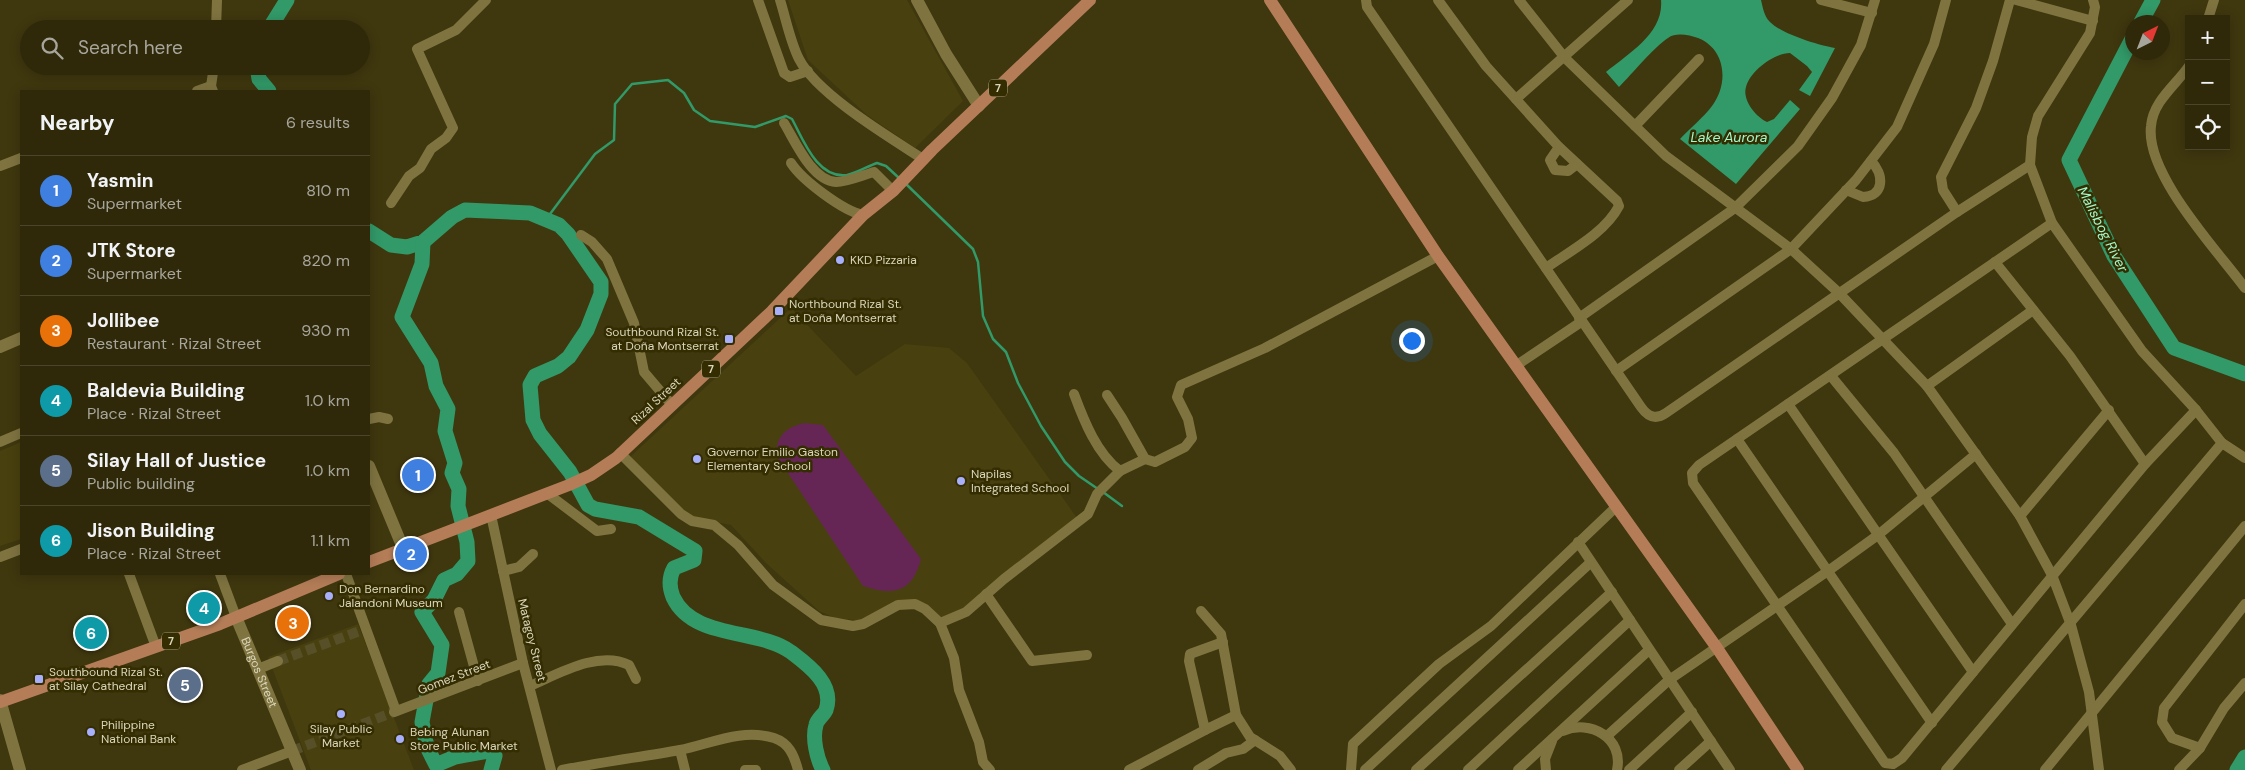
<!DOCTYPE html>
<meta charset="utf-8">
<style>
body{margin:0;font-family:"DM Sans",sans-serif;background:#3b3518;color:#f1f3f6}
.controls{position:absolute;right:15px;top:15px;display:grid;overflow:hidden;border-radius:0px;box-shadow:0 2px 12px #0003}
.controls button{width:45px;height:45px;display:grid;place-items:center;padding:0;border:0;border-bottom:1px solid #4a452b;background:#2f290a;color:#f1f3f6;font:25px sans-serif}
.compass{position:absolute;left:2125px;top:15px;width:45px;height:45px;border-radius:50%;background:#2f290a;box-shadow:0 2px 12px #0003;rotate:42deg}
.you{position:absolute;left:1411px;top:340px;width:18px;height:18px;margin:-12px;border:4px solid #fff;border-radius:50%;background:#1a73e8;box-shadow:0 0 0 8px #1a73e833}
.badge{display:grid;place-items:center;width:32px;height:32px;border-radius:50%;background:#a8b0fc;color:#fff;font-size:16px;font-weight:700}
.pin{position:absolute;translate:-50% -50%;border:2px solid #fff;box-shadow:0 1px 5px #0006}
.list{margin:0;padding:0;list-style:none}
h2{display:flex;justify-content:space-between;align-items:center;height:65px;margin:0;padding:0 20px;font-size:21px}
h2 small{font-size:16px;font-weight:400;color:#a7a69c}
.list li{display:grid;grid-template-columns:32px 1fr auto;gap:15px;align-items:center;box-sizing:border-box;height:70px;padding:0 20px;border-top:1px solid #4a452b}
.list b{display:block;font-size:19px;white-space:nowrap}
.list p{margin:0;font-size:16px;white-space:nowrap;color:#a7a69c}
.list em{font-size:16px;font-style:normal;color:#a7a69c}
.icon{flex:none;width:28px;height:28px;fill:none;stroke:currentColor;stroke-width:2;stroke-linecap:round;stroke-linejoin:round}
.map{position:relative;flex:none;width:2245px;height:770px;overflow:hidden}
.search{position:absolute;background:#2f290a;box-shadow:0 2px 12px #0003;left:20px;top:20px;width:350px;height:55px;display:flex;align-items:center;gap:12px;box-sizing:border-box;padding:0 18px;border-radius:28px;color:#a7a69c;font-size:19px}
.panel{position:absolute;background:#2f290a;box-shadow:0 2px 12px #0003;left:20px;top:90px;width:350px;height:485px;border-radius:0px}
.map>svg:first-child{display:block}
.built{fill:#49400f}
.green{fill:#652655}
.water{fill:#329968}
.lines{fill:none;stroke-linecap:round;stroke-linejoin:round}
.stream{stroke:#329968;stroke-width:2.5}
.river{stroke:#329968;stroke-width:15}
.minor-tunnel{stroke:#564f28;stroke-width:10;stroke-dasharray:10 5;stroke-linecap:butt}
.minor{stroke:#7f7440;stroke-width:10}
.tertiary{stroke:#7f7440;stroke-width:12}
.primary{stroke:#b47d58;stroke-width:12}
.poi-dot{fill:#a8b0fc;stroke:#342d02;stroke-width:2}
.labels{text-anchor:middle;stroke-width:5;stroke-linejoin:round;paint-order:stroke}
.shield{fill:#342d02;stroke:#a9a383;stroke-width:1}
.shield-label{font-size:11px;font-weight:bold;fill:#dbd6ba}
.poi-label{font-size:12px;fill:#dbd6ba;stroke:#342d02;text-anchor:start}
.street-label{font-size:12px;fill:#dbd6ba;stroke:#342d02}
.water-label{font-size:14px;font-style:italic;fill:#a3fac9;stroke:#342d02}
</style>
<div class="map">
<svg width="2245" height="770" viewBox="0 0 2245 770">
<rect width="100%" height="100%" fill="#3f370e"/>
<g class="built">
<polygon points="788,0 907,0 963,101 915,148 867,115 808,60"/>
<polygon points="791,308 856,376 905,344 949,348 967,363 1077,518 961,610 945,617 937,617 919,602 865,621 835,618 819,611 766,563 731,525 686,516 632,463 631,456"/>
<polygon points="21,442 21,539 0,546 0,451"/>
<polygon points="358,624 414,770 311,770 268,657"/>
</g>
<path class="green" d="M804 423 823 425 921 559C912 593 893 596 863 586L778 458C773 438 786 427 804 423Z"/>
<path class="water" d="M1661 0H1761C1763 8 1764 16 1770 22 1782 34 1818 45 1835 48L1810 96 1799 90 1812 72 1807 66 1790 53C1774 53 1750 71 1746 87 1742 100 1756 117 1767 122L1774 119 1790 100 1800 109 1736 184 1680 139C1690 128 1703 118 1712 106 1729 84 1726 49 1698 38 1689 35 1676 32 1668 38 1653 48 1633 73 1619 87L1606 72C1629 53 1664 33 1661 0Z"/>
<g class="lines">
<g class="stream">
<polyline points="905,183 973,249 978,262 983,316 993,339 1006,352 1018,383 1041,426 1065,462 1079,476 1098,489"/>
<path d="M547 218 595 154 614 140 615 104 632 84 668 80 684 93 694 110 710 121 755 127 786 116 792 119C803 139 817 179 847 175 857 173 868 166 877 163L886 166 899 178"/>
<polyline points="1103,492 1122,506"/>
</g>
<g class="river">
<polyline points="2141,22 2153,0"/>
<polyline points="269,29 287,0"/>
<polyline points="2132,39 2069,160 2114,256 2174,348 2245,374"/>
<polyline points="257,66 259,79 269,91"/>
<path d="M369 231 391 245 407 247 423 242 452 217 465 210 530 213 559 225 568 234 601 282V294L587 330 569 357 558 366 535 376 530 385 533 420 540 434 570 472 588 505 595 509 639 517 695 551 694 560 674 568C669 577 669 587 673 597 693 640 758 628 791 652 808 665 835 684 826 710 824 715 817 719 816 725 812 738 817 759 823 770"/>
<polyline points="423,242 422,264 402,317 431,363 436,386 448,409 445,431 455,463 452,473 459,489 458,506 467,542 468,561 457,574 444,580 434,600 422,612 442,645 438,673 429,684 422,722 427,747 436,765 455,757 488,751 495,756 491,770"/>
<polyline points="2237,770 2245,757"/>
</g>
<g class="minor-tunnel">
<polyline points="278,661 360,631"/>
<polyline points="292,751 394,712"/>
</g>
<g class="minor">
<polyline points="758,0 784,73 790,77 808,71"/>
<path d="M780 0C786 19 790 41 799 59 817 94 889 137 923 159"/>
<path d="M1366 0 1367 7 1641 407C1648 417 1656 420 1666 413L1957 212 2030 165"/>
<path d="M1438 0 1486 66 1559 147 1617 201 1619 206C1605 233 1570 251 1546 268"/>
<polyline points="1519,0 1565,58 1666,156 1791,249 1839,293 1927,386 2020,516 2052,575 2071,625 2089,692 2099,770"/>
<polyline points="1821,0 1872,13"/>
<polyline points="2016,0 2093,21"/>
<polyline points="2093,0 2095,7 2090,33 2038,116 2032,137 2030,165 2052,223 2142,351 2196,410 2222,443 2245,458"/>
<polyline points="2208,19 2214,0"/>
<polyline points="216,29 217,0"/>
<path d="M2189 66C2176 85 2153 101 2151 126 2145 174 2217 250 2245 288"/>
<polyline points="197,91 211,86"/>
<polyline points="213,91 211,86 214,66"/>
<polyline points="1516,99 1628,0"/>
<path d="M784 123C795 141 812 181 836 182 847 182 863 175 874 172L893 191"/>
<polyline points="1635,126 1699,59"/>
<polyline points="1559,147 1550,160 1555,170 1568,171 1577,164"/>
<path d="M791 163C802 180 843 211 863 215"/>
<polyline points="0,166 21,158"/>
<path d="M1846 190 1863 197C1885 196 1884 174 1871 161"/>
<polyline points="391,203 409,176 420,168 431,149 446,138 453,128 417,49 456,30 486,0"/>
<polyline points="1957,212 1943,190 1941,177 1976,108 1993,61 2010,0"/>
<polyline points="2052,223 1699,465 1692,473 1693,483 1885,763 1893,764 1902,758 2145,464 2196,410"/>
<polyline points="581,235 592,242 607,259 634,323 644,372 672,405"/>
<polyline points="1995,262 2070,356 2145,464"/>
<polyline points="1579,318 1735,208 1798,146 1832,98 1861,45 1875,0"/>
<polyline points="1517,365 1581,322"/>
<polyline points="1616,371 1791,249 1856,180 1897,127 1934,44 1946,0"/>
<polyline points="1831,376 1894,453 2012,624"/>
<polyline points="1927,386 2033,310"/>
<path d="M1074 394C1084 421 1097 454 1120 471L1145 459 1155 462 1185 447 1192 438 1188 419 1177 397 1181 385 1265 348 1438 256"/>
<polyline points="1107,395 1122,418 1145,459"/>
<polyline points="1788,404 1973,672"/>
<polyline points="369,419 379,417 388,419"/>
<polyline points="1737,439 1932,723"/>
<polyline points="0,442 21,433"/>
<polyline points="620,453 681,514 692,521 714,525 738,545 773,585 821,620 853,626 863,624 898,605 915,604 925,609 940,623 954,658 959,690 979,742 983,762 990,770"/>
<polyline points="548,494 597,531 611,529"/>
<polyline points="491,515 523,663 551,770"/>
<polyline points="2020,516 2109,410"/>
<polyline points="1578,542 1730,770"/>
<polyline points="0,557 21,549"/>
<polyline points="503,571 519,567 533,554"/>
<polyline points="129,574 156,647"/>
<polyline points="220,574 236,617"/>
<polyline points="346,574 396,711"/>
<polyline points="986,594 1032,661 1087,655"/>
<polyline points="1201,611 1221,634 1236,715 1250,737 1280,756 1291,770"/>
<polyline points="459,612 478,681"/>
<polyline points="940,623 966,612 1004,579 1088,514 1097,494 1120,471"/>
<polyline points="1223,642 1190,654 1189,661 1205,730 1236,715"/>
<polyline points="258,669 278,661"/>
<path d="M530 686C558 674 598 650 629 665L636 679"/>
<polyline points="394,712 523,663"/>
<path d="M1563 731C1590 719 1624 738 1617 770"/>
<polyline points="1607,736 1669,680 1828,571 1878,535 1976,454"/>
<polyline points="2200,748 2172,738 2162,722 2164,708 2245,604"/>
<polyline points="680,750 685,770"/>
<polyline points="242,770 292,751"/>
<path d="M562 770C601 762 641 757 680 750 710 744 742 728 774 738 789 743 794 755 798 770"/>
<polyline points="745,770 756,770"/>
<polyline points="1129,770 1205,730"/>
<polyline points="1198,770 1226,753 1243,749 1255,740"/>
<polyline points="1351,770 1353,744 1439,664 1491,626 1616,507"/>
<polyline points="1365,770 1590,563"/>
<polyline points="1416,770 1612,592"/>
<polyline points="1468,770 1630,620"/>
<polyline points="1518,770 1649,650"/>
<polyline points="1546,770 1545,759 1552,741"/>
<polyline points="1629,770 1692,712"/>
<polyline points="1679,770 1711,741"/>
<polyline points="1946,770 2222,443"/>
<polyline points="2045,770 2245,526"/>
<polyline points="2179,770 2200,748 2224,708 2245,683"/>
</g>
<g class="tertiary">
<polyline points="917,0 946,54 979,106"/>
<polyline points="0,347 21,338"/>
<polyline points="369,466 403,548"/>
<path id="s1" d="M236 617 300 770"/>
<polyline points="0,700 20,770"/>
</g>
<g class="primary">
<polyline points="1270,0 1438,256 1717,648 1798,770"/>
<polyline points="369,562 569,485 591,475 616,458 772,311 863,215 893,191 932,150 1090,0"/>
<polyline points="0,702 220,624 339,574"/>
</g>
</g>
<g class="poi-dot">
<circle cx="840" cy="260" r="5"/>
<rect x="774" y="306" width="10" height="10" rx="2.5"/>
<rect x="724" y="334" width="10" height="10" rx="2.5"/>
<circle cx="697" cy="459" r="5"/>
<circle cx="961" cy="481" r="5"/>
<circle cx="329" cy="596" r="5"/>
<rect x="34" y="674" width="10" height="10" rx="2.5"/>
<circle cx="341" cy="714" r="5"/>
<circle cx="91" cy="732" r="5"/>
<circle cx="400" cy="739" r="5"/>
</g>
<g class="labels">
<g class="shield">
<rect x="989" y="79.5" width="18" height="17" rx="4"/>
<rect x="702" y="360.5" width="18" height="17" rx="4"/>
<rect x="162" y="632.5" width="18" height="17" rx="4"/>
</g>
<g class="shield-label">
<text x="998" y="92">7</text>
<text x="711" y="373">7</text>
<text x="171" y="645">7</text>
</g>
<g class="poi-label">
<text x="850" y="264">KKD Pizzaria</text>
<text x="789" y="308">Northbound Rizal St.<tspan x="789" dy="14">at Doña Montserrat</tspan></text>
<text x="719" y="336" text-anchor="end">Southbound Rizal St.<tspan x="719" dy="14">at Doña Montserrat</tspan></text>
<text x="707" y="456">Governor Emilio Gaston<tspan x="707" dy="14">Elementary School</tspan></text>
<text x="971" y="478">Napilas<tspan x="971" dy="14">Integrated School</tspan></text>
<text x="339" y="593">Don Bernardino<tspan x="339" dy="14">Jalandoni Museum</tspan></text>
<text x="49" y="676">Southbound Rizal St.<tspan x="49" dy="14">at Silay Cathedral</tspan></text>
<text x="101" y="729">Philippine<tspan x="101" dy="14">National Bank</tspan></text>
<text x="341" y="733" text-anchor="middle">Silay Public<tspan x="341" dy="14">Market</tspan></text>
<text x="410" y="736">Bebing Alunan<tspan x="410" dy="14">Store Public Market</tspan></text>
</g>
<g class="street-label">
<text transform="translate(656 401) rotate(-43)" y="4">Rizal Street</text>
<text transform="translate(532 640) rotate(76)" y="4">Matagoy Street</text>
<text dy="4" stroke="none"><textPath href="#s1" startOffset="60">Burgos Street</textPath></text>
<text transform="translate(454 677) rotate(-21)" y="4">Gomez Street</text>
</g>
<g class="water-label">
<text x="1729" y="142">Lake Aurora</text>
<text transform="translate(2103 229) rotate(63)" y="5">Malisbog River</text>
</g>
</g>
</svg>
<div class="controls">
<button>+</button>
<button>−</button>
<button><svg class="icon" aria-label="locate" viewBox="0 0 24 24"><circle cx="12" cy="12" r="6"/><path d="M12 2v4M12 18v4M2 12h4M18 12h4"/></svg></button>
</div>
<svg class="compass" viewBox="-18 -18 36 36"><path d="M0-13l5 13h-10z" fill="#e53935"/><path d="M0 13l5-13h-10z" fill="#a7a69c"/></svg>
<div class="you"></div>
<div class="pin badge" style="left:418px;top:475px;background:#3f7fe0">1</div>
<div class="pin badge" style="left:411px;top:554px;background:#3f7fe0">2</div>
<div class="pin badge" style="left:293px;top:623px;background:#e8710a">3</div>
<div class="pin badge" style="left:204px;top:608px;background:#0f9aa8">4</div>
<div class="pin badge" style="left:185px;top:685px;background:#5c6f8a">5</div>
<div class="pin badge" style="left:91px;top:633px;background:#0f9aa8">6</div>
<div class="search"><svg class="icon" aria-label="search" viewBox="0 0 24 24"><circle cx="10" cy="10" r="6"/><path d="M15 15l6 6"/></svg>Search here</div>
<section class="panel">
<h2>Nearby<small>6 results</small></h2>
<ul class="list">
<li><span class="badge" style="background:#3f7fe0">1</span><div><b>Yasmin</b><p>Supermarket</p></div><em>810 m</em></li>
<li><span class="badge" style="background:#3f7fe0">2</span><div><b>JTK Store</b><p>Supermarket</p></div><em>820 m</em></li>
<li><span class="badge" style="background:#e8710a">3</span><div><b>Jollibee</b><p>Restaurant · Rizal Street</p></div><em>930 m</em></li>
<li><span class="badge" style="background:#0f9aa8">4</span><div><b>Baldevia Building</b><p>Place · Rizal Street</p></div><em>1.0 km</em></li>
<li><span class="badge" style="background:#5c6f8a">5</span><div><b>Silay Hall of Justice</b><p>Public building</p></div><em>1.0 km</em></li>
<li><span class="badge" style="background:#0f9aa8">6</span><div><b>Jison Building</b><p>Place · Rizal Street</p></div><em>1.1 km</em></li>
</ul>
</section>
</div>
